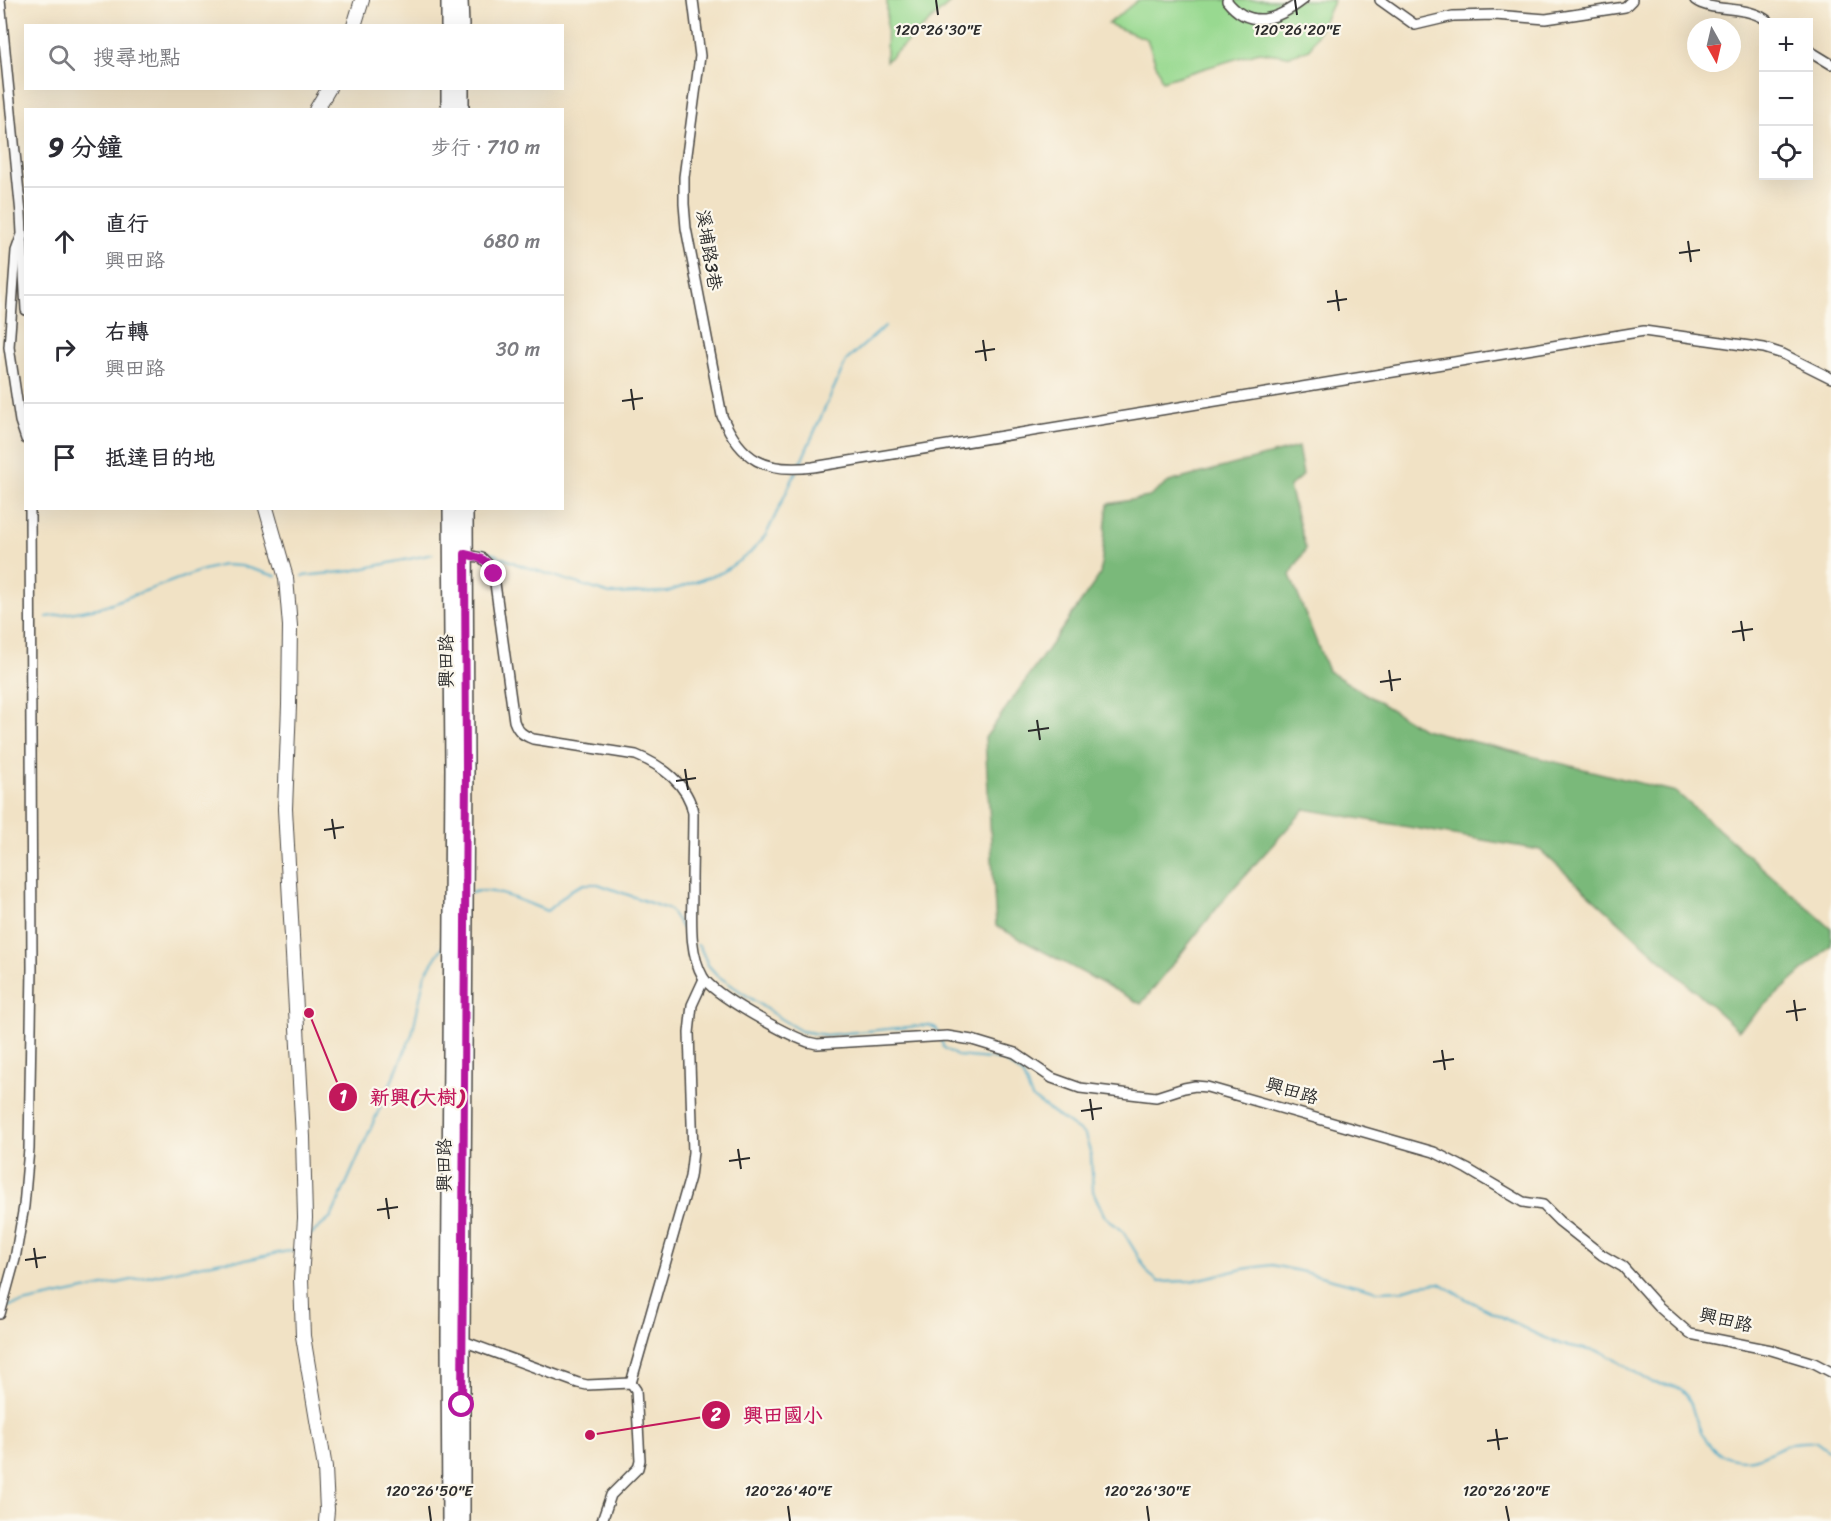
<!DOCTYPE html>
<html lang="zh-TW">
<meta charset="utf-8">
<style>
body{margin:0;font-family:Sriracha,"LXGW WenKai TC",sans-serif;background:#f2f2f3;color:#2b2b33}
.controls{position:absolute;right:18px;top:18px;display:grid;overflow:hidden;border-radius:0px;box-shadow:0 6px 24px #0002}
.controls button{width:54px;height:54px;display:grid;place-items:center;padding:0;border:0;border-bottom:2px solid #e1e1e2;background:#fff;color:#2b2b33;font:30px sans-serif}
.compass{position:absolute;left:1687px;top:18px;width:54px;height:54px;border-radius:50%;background:#fff;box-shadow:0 6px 24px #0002;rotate:172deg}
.stop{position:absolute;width:18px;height:18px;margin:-14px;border:4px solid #b5179e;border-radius:50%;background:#fff}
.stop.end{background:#b5179e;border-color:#fff;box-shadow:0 2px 6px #0008}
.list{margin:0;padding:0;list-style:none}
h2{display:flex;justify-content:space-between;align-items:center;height:78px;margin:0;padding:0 24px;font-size:26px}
h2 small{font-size:20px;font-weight:400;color:#7c7c81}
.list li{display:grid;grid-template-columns:39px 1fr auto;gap:18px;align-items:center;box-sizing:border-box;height:108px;padding:0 24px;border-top:2px solid #e1e1e2}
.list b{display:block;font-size:22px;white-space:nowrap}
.list p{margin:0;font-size:20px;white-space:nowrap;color:#7c7c81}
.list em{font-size:20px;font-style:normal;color:#7c7c81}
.icon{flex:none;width:33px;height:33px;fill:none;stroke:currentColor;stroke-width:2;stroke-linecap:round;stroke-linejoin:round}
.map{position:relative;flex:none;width:1831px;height:1521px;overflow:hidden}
.search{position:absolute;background:#fff;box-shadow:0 6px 24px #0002;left:24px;top:24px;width:540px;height:66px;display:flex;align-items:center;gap:15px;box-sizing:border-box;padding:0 21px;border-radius:0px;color:#7c7c81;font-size:22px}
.panel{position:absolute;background:#fff;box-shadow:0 6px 24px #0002;left:24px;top:108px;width:540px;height:402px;border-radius:0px}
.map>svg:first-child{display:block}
.green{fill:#98d990;stroke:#62825e;stroke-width:1.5}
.forest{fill:#7ab97a;stroke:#527252;stroke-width:1.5}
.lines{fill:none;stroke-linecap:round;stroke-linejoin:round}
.stream{stroke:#47a8c6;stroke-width:2}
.street-casing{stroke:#494642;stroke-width:12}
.secondary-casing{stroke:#494642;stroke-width:16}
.primary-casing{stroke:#494642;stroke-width:18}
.street{stroke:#fff;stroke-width:9}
.secondary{stroke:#fff;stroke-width:14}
.primary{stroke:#fff;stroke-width:15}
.route{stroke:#b5179e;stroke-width:8}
.ticks{fill:none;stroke:#2b2b2b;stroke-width:2}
.labels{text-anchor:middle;stroke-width:4.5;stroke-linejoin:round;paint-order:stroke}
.street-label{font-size:18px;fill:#2b2b2b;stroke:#fbf7ec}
.ticks-label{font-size:15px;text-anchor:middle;fill:#2b2b2b;stroke:#fbf7ec;stroke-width:4.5;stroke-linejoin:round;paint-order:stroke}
.leader{fill:none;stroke:#c2185b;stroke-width:2}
.callout-dot{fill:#c2185b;stroke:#fbf7ec;stroke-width:2}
.mark-label{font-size:18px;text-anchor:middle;font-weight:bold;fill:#fff}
.callout-label{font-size:20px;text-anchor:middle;font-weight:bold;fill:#c2185b;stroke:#fbf7ec;stroke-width:4.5;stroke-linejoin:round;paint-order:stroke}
</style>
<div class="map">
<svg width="1831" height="1521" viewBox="0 0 1831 1521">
<rect width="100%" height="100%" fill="#fbf7ec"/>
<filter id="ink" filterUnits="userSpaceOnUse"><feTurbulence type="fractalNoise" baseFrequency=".0167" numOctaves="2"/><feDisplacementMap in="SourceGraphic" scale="12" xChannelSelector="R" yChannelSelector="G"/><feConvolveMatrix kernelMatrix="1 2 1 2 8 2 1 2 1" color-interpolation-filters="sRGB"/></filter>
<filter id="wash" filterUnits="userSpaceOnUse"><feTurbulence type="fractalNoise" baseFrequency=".008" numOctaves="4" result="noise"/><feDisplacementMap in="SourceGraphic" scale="24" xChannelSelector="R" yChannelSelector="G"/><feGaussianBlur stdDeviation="1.35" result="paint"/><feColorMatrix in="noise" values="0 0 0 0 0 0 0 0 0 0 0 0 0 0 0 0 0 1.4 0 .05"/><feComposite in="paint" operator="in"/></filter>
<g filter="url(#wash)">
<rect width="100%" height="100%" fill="#f1e2c5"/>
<g class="green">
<polygon points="887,0 953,0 886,61"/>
<polygon points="1138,0 1334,0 1310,49 1288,56 1259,52 1162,81 1147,39 1108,24"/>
</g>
<polygon class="forest" points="1298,447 1303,475 1289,487 1306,549 1290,575 1328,671 1423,729 1676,792 1831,928 1831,945 1738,1030 1540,850 1305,809 1229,893 1141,1004 996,926 985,738 1100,575 1108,504 1149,497 1169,482"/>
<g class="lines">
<g class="stream">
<polyline points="800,464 846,361 885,326"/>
<polyline points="482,549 517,564 610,594 667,592 723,572 750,553 766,535 796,472"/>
<polyline points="303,576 351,571 433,554"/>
<polyline points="47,617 98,608 200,571 223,565 241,566 276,576"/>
<path d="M471 893C490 885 529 904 547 911L571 890 584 884H598L670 910 688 937"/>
<polyline points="697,945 700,947 708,965 718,976 781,1019 801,1031 826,1035 929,1025 936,1028 939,1035"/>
<path d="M941 1040 944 1048 957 1056 1002 1060 1022 1074 1032 1098 1085 1135 1091 1155 1093 1191 1104 1215 1124 1233 1149 1274 1159 1282 1191 1281 1243 1269 1272 1265 1313 1274 1378 1291 1402 1290 1419 1285 1440 1283 1466 1299 1536 1334 1560 1344 1604 1353 1651 1382C1660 1386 1674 1383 1682 1390 1688 1395 1692 1406 1694 1414 1703 1440 1713 1459 1744 1460 1761 1460 1776 1448 1792 1443 1799 1442 1808 1442 1815 1441L1831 1453"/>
<polyline points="310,1235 331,1218 335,1209 412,1035 425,974 445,943"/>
<polyline points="4,1307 222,1261 245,1260 298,1249"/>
</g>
</g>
</g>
<g filter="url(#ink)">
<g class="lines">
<defs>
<g id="street">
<polyline points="0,0 21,214 26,310"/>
<path d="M693 0 700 56 684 177V204L686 228 722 416C741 461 766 473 813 467L1644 331 1764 348 1783 354 1831 378"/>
<polyline points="1380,0 1415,25 1453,16 1495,15 1546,19 1625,7 1632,0"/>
<path d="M1695 0C1712 13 1749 4 1769 22"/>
<path d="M1227 1C1250 30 1277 20 1303 0"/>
<polyline points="1808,50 1831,64"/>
<polyline points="21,237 16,251 9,347 20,421 26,439"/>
<path d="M463 554 482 558 493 569 514 721C518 732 523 735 533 739L636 755C661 765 689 785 693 813 693 838 692 862 692 887 692 916 688 951 703 977 713 995 786 1034 808 1042L817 1044 947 1036 972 1040 1015 1053 1052 1078 1080 1088 1156 1097 1184 1088 1195 1086 1207 1087 1434 1152 1467 1169 1523 1202 1543 1205 1559 1221 1602 1255 1623 1267 1658 1306 1690 1334 1771 1350 1814 1363 1831 1372"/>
<polyline points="0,1314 15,1259 24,1206 29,1149 32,968 30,508"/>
<polyline points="460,1340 578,1383 587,1385 631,1383 636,1390 640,1460 638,1468 611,1495 602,1521"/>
<polyline points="631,1383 690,1177 693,1152 689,1033 692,1005 704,979"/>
</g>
<g id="secondary">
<polyline points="354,26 362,0"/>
<polyline points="316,110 329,88"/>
<polyline points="266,508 286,578 290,626 289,705 285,809 303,1137 305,1218 301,1279 303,1336 325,1468 327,1510 326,1521"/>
</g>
<g id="primary">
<polyline points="449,0 449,26"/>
<polyline points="460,0 461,26"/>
<polyline points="449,88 449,110"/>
<polyline points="461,88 461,110"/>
<polyline points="450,1521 449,1338 453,769 451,508"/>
<polyline points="462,1521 462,1340 466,769 465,508"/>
</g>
</defs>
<use href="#street" class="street-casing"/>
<use href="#secondary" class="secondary-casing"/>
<use href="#primary" class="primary-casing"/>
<use href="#street" class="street"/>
<use href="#secondary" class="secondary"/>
<use href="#primary" class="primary"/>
</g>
</g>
<g class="lines" filter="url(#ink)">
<path class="route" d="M462 1405 466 769 465 554C478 557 491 560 494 574"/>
</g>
<path class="ticks" d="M936 0 938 15M1295 0 1297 15M1688 241 1691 262M1679 253 1700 250M1336 290 1339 311M1327 302 1347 299M983 340 986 361M975 352 995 349M631 389 634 410M622 401 643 398M1741 621 1744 641M1732 632 1753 629M1389 670 1392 691M1380 682 1401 679M1037 720 1040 740M1028 731 1049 728M685 769 688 790M676 781 696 778M332 819 335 839M324 830 344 827M1794 1000 1797 1021M1786 1012 1806 1009M1442 1050 1445 1070M1433 1062 1454 1059M1090 1099 1093 1120M1081 1111 1102 1108M738 1149 741 1169M729 1161 750 1158M386 1198 389 1219M377 1210 398 1207M34 1248 37 1268M25 1260 46 1257M1496 1429 1499 1450M1487 1441 1508 1438M429 1506 431 1521M788 1506 790 1521M1147 1506 1149 1521M1506 1506 1509 1521"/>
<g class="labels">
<g class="street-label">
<text transform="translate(709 250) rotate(81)" y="6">溪埔路3巷</text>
<text transform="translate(446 661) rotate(-90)" y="6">興田路</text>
<text transform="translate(1292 1091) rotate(16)" y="6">興田路</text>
<text transform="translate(444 1165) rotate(-90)" y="6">興田路</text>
<text transform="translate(1726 1320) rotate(13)" y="6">興田路</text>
</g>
</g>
<g class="ticks-label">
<text x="938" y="35">120°26'30"E</text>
<text x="1297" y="35">120°26'20"E</text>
<text x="429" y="1496">120°26'50"E</text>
<text x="788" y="1496">120°26'40"E</text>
<text x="1147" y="1496">120°26'30"E</text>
<text x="1506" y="1496">120°26'20"E</text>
</g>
<path class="leader" d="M309 1013L343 1097M590 1435L716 1415"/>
<g class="callout-dot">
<circle cx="309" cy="1013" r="6"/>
<circle cx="590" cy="1435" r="6"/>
<circle cx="343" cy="1097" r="15"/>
<circle cx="716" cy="1415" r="15"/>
</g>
<g class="mark-label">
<text x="343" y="1103">1</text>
<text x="716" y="1421">2</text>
</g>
<g class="callout-label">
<text x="417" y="1104">新興(大樹)</text>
<text x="783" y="1422">興田國小</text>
</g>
</svg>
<div class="controls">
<button>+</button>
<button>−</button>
<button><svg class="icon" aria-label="locate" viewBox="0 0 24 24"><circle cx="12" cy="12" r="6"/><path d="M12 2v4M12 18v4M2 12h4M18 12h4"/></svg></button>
</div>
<svg class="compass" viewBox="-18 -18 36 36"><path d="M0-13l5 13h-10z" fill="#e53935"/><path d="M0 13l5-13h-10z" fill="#7c7c81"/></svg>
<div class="stop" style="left:462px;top:1405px"></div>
<div class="stop end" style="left:494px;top:574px"></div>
<div class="search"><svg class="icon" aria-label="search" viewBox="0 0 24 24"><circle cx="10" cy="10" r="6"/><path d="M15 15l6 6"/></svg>搜尋地點</div>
<section class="panel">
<h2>9 分鐘<small>步行 · 710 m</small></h2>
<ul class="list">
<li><svg class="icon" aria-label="ahead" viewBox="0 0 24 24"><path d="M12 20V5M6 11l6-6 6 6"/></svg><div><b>直行</b><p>興田路</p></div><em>680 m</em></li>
<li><svg class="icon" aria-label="right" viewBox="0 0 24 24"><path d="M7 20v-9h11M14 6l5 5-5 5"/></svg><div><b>右轉</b><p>興田路</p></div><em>30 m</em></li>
<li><svg class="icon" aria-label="arrive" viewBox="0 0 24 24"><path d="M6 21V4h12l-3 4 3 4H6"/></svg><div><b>抵達目的地</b></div></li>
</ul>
</section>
</div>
